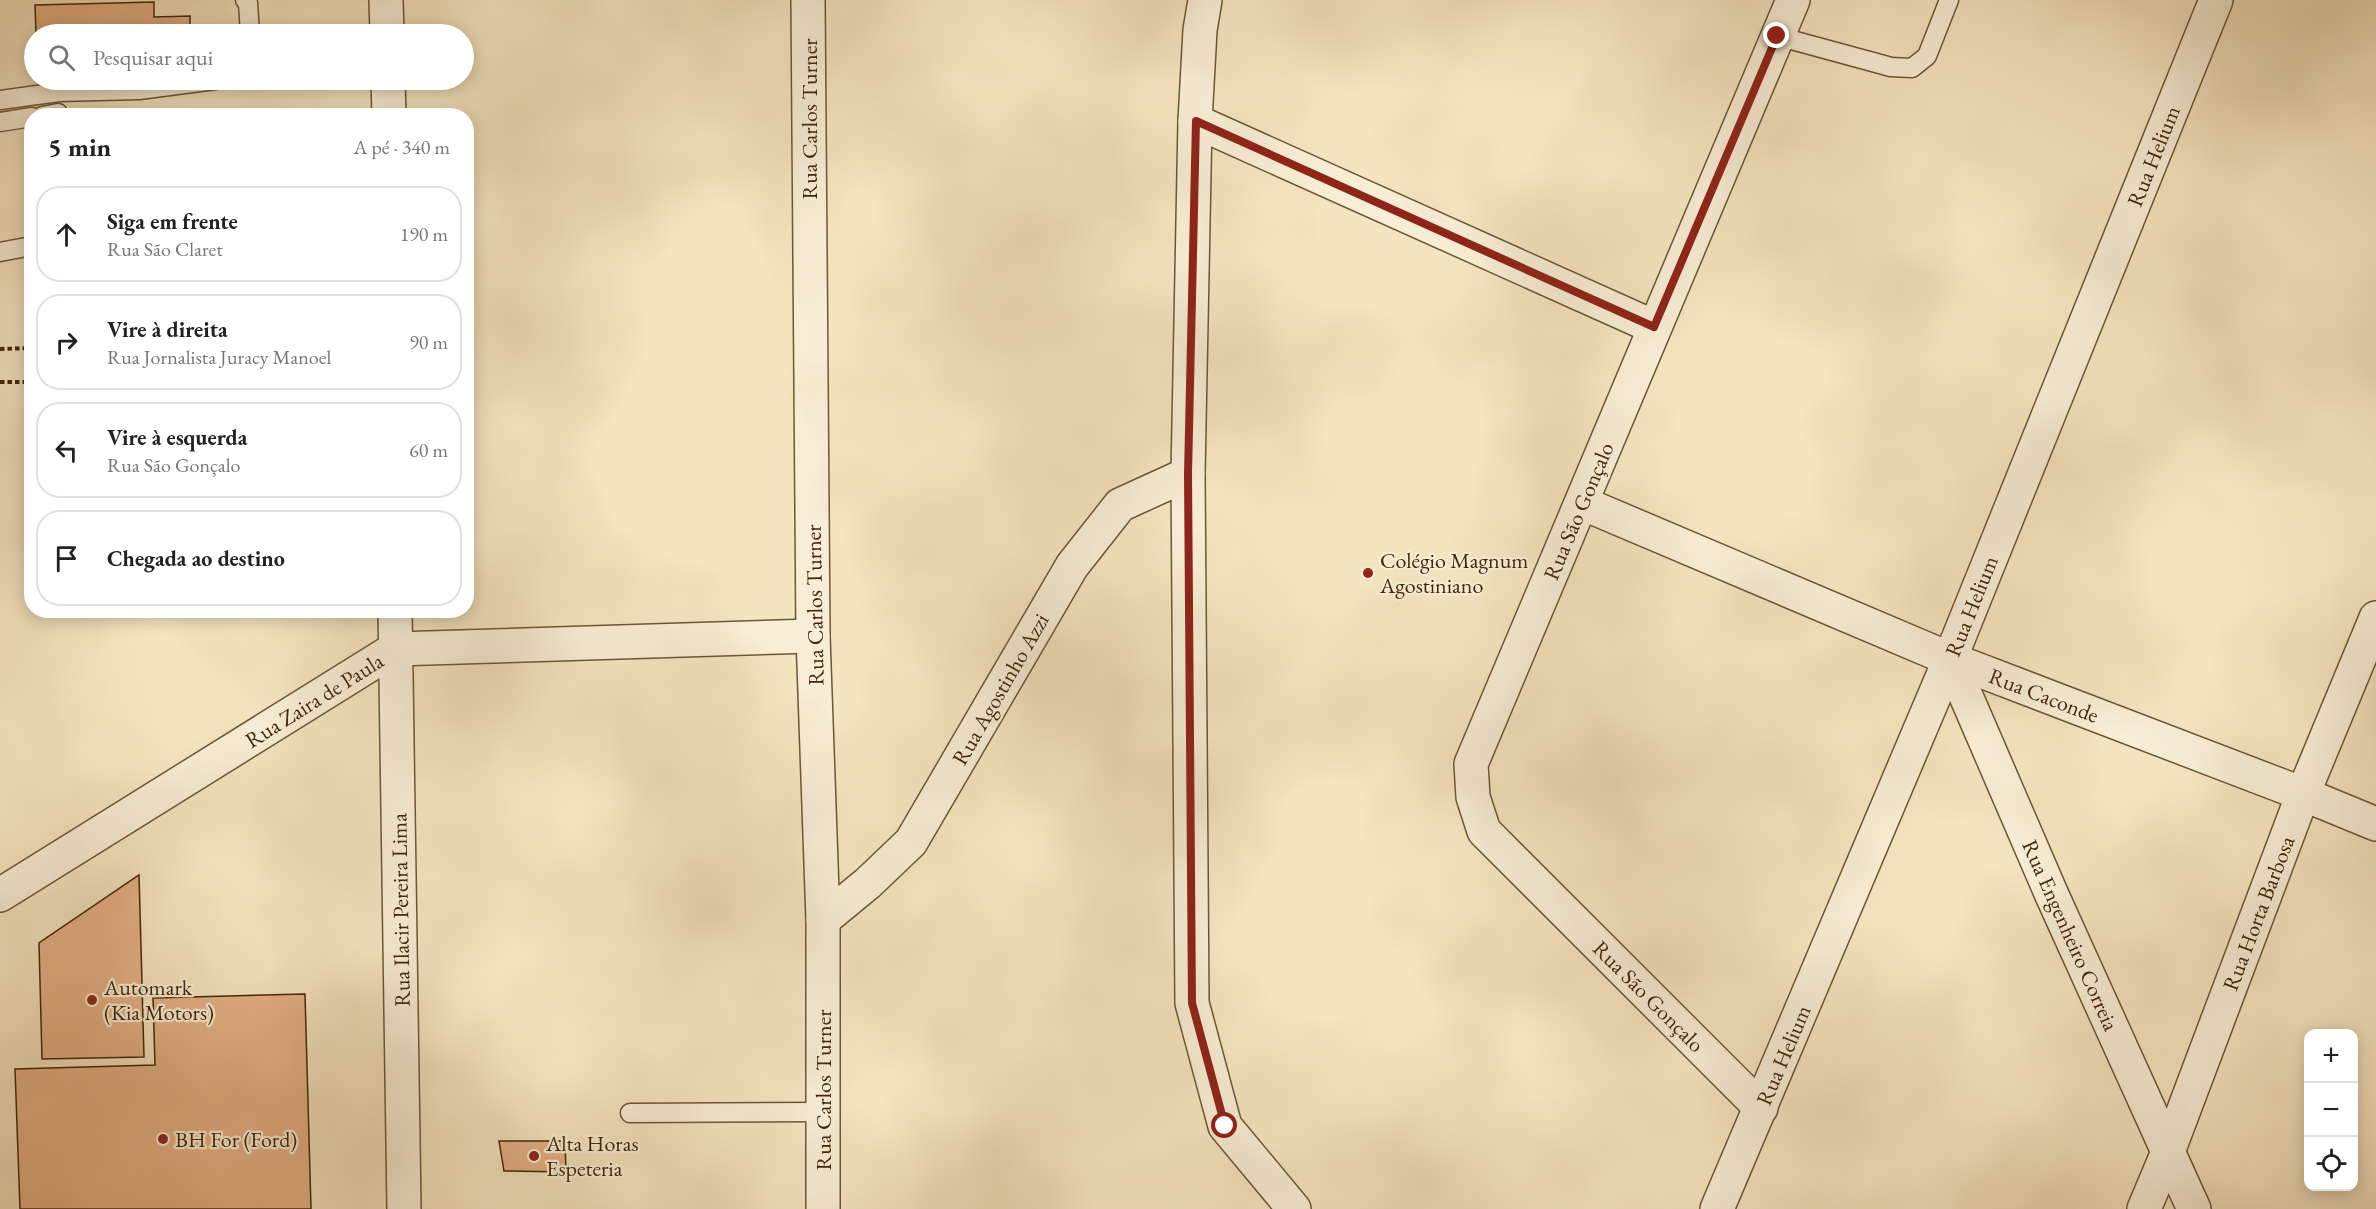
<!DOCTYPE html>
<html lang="pt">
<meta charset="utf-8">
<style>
body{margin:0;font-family:"EB Garamond",serif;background:#f2f2f2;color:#222}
.controls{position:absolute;right:18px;bottom:18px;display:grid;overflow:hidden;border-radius:12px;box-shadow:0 3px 15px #0003}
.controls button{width:54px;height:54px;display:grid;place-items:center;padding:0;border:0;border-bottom:2px solid #e0e0e0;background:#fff;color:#222;font:30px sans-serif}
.stop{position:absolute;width:18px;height:18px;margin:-14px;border:4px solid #8f2418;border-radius:50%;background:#fff}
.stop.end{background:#8f2418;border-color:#fff;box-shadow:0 2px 6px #0008}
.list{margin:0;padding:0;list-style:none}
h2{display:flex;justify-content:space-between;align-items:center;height:78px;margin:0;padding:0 24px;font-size:26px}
h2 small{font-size:20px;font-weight:400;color:#767676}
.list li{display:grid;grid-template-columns:39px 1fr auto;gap:18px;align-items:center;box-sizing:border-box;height:96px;margin:0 12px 12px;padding:0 12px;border:2px solid #e0e0e0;border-radius:24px}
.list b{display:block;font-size:22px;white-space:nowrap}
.list p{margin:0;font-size:20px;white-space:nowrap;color:#767676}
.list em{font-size:20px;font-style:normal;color:#767676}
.icon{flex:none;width:33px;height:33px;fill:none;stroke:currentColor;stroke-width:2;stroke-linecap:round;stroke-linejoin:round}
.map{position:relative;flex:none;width:2376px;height:1209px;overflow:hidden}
.search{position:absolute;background:#fff;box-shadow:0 3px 15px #0003;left:24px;top:24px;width:450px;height:66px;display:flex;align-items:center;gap:15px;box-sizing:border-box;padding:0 21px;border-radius:33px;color:#767676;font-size:22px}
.panel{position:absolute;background:#fff;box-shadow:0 3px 15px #0003;left:24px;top:108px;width:450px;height:510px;border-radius:24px}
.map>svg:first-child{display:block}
.building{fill:#e5b086;stroke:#412706;stroke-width:1.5}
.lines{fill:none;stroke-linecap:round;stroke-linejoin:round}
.lane-casing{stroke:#6e5634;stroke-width:21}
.street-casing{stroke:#6e5634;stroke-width:36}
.path{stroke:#412706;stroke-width:4;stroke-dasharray:4.5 3;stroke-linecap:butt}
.lane{stroke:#f8edd5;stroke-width:18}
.street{stroke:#f8edd5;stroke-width:33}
.route{stroke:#8f2418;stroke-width:8}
.poi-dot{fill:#8f2418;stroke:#f8edd5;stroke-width:2}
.labels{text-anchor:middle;stroke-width:4.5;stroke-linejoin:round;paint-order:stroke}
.street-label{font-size:22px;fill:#412706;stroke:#f8edd5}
.poi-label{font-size:22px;fill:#412706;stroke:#f8edd5;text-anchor:start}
</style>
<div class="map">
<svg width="2376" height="1209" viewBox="0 0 2376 1209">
<rect width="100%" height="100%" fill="#f4e4bf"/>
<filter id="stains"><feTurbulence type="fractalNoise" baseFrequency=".00333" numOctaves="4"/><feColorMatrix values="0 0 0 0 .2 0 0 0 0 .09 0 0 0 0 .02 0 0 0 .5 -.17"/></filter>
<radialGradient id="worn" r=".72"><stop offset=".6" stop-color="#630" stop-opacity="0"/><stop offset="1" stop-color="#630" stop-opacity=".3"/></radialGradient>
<g class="building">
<polygon points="154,2 154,17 190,16 190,34 36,34 35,5"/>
<polygon points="139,875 144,1057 42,1059 39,943"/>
<polygon points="305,994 311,1209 20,1209 15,1069 155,1065 153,998"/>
<polygon points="499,1141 565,1141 566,1172 504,1171"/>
</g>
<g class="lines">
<defs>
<g id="lane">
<polyline points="245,0 248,3 250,34"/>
<polyline points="1777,36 1891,67 1912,68 1927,56 1949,0"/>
<polyline points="0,100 59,92 139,90 215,80"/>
<polyline points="42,116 58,113"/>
<polyline points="0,122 32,117"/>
<polyline points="0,252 32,246"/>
<polyline points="630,1113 823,1112"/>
</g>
<g id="street">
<polyline points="386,0 387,34"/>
<polyline points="808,0 813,636 823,920 823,1209"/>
<polyline points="1205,0 1200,30 1195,121 1188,474 1192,1003 1225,1126 1294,1209"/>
<polyline points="388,80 389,116"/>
<polyline points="1195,121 1654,327"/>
<polyline points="1582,503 1950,659 2303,794 2376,824"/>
<polyline points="395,610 404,1209"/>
<polyline points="1950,659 2051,893 2194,1209"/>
<polyline points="0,895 395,649 813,636"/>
<polyline points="823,920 868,883 911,842 1072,566 1120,505 1188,474"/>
<polyline points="1761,1108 1484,831 1473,797 1471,764 1793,0"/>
<polyline points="1717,1209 1950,659 2216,0"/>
<polyline points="2144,1209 2168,1152 2303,794 2376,618"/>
</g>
</defs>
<use href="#lane" class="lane-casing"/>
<use href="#street" class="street-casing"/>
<g class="path">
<polyline points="0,349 32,348"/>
<polyline points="0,382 32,382"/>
</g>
<use href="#lane" class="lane"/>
<use href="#street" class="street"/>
</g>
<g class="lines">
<polyline class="route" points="1225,1126 1192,1003 1188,474 1196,121 1654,327 1777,36"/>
</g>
<g class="poi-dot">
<circle cx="1368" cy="573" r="6"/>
<circle cx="92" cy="1000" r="6"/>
<circle cx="163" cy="1139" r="6"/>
<circle cx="534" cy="1156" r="6"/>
</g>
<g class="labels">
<g class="street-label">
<text transform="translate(809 119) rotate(-90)" y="8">Rua Carlos Turner</text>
<text transform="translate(2153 156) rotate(-68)" y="8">Rua Helium</text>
<text transform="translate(1578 511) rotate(-67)" y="8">Rua São Gonçalo</text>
<text transform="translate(814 605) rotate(-91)" y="8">Rua Carlos Turner</text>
<text transform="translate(1971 606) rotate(-68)" y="8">Rua Helium</text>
<text transform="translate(1000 689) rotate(-60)" y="8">Rua Agostinho Azzi</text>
<text transform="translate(2044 695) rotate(21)" y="8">Rua Caconde</text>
<text transform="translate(314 700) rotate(-32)" y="8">Rua Zaira de Paula</text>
<text transform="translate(400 910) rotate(-91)" y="8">Rua Ilacir Pereira Lima</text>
<text transform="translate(2258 913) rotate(-69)" y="8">Rua Horta Barbosa</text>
<text transform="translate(2071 935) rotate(66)" y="8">Rua Engenheiro Correia</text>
<text transform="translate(1649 996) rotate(45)" y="8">Rua São Gonçalo</text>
<text transform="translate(1783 1055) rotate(-67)" y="8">Rua Helium</text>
<text transform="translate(823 1090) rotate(-90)" y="8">Rua Carlos Turner</text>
</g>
<g class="poi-label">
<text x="1380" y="568">Colégio Magnum<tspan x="1380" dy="25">Agostiniano</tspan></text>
<text x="104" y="995">Automark<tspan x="104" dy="25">(Kia Motors)</tspan></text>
<text x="175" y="1147">BH For (Ford)</text>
<text x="546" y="1151">Alta Horas<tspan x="546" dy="25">Espeteria</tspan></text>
</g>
</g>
<rect width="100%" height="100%" filter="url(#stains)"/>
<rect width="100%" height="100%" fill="url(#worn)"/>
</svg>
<div class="controls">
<button>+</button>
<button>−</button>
<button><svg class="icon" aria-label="locate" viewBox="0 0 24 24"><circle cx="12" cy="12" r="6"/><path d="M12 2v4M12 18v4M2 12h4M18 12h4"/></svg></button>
</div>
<div class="stop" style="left:1225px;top:1126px"></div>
<div class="stop end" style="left:1777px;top:36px"></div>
<div class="search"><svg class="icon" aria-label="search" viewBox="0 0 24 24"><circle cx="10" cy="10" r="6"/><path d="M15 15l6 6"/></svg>Pesquisar aqui</div>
<section class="panel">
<h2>5 min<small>A pé · 340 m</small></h2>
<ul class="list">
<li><svg class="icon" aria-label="ahead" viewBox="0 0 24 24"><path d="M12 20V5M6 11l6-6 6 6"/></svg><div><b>Siga em frente</b><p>Rua São Claret</p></div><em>190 m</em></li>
<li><svg class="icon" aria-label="right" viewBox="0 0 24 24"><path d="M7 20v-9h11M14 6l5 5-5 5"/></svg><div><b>Vire à direita</b><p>Rua Jornalista Juracy Manoel</p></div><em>90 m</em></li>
<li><svg class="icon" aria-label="left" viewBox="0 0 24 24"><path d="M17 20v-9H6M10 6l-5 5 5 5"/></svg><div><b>Vire à esquerda</b><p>Rua São Gonçalo</p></div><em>60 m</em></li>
<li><svg class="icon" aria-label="arrive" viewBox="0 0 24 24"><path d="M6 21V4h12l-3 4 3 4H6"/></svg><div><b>Chegada ao destino</b></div></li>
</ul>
</section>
</div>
